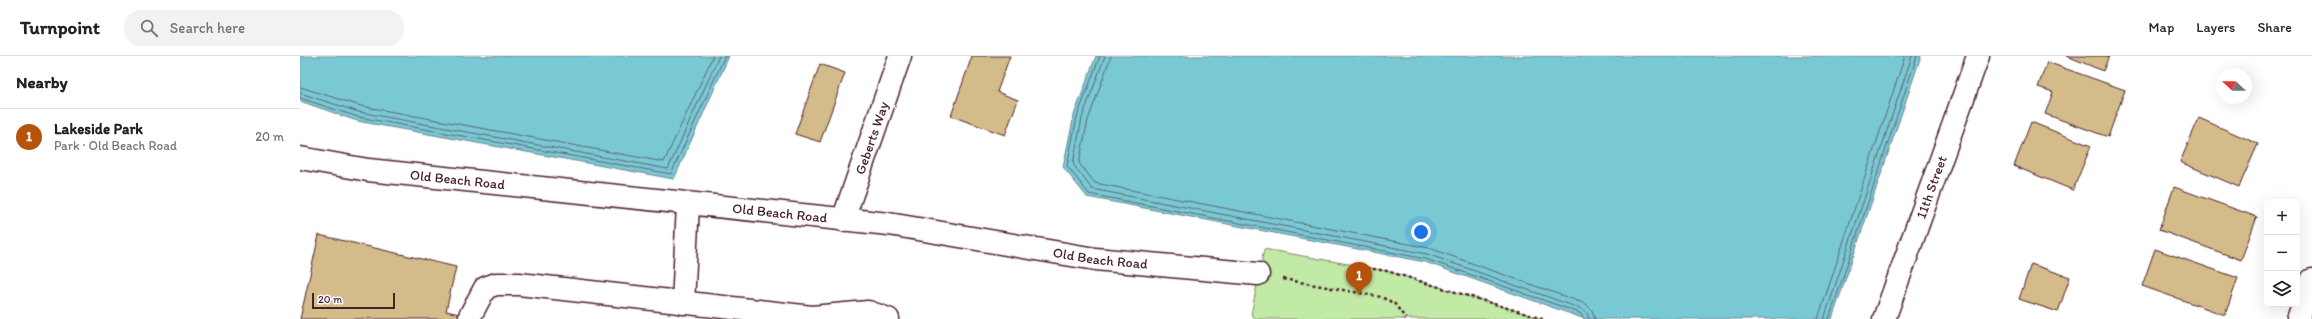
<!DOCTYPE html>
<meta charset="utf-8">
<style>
body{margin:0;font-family:Itim,sans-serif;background:#f2f2f2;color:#222}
.controls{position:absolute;right:12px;bottom:12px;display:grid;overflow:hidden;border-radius:6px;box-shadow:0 4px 16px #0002}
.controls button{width:36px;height:36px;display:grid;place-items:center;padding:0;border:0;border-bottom:1px solid #e0e0e0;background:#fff;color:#222;font:20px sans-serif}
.compass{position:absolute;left:1916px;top:12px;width:36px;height:36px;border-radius:50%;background:#fff;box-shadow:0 4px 16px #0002;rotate:291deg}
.scale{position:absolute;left:12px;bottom:10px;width:83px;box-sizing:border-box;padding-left:4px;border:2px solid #4a1f2b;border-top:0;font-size:11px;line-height:14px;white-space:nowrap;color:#4a1f2b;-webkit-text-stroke:3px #fff;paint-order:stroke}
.you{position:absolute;left:1121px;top:176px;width:14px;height:14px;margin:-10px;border:3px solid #fff;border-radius:50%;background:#1a73e8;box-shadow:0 0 0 6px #1a73e833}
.badge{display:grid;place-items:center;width:26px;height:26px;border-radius:50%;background:#b45309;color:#fff;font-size:13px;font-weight:700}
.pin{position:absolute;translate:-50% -33px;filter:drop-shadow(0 1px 2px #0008)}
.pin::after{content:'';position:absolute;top:21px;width:14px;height:12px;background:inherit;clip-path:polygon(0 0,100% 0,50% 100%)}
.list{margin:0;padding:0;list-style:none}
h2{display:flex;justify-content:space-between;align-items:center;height:52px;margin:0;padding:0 16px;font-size:17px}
h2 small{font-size:13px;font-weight:400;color:#767676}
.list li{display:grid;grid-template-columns:26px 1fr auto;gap:12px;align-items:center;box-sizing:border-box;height:56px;padding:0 16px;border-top:1px solid #e0e0e0}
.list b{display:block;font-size:15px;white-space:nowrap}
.list p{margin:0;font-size:13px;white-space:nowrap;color:#767676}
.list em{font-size:13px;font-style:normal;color:#767676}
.icon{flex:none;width:22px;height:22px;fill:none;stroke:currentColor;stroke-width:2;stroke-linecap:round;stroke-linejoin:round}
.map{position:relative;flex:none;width:2012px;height:263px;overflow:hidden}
header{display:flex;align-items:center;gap:24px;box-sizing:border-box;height:56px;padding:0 20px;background:#fff;border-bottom:1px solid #e0e0e0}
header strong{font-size:19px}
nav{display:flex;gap:22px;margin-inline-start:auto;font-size:14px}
.search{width:280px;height:36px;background:#f2f2f2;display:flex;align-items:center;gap:10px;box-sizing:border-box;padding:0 14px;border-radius:22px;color:#767676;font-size:15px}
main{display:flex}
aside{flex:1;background:#fff}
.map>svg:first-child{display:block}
.green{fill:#c0eaa5;stroke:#858468}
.water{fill:#79c9d4;stroke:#668590}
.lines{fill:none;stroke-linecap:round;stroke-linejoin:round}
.shore{stroke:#5d636f;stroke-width:1}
.building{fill:#d3bb8a;stroke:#4a1f2b}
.minor-casing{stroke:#4a1f2b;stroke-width:25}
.path{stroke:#4a1f2b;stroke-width:2.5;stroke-dasharray:3 3;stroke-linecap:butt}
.minor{stroke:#fff;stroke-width:22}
.labels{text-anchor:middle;stroke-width:3;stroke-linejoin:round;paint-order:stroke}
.street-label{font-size:14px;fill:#4a1f2b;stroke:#fff}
</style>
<header>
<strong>Turnpoint</strong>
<div class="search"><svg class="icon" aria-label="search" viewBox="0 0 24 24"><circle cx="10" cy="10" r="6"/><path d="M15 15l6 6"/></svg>Search here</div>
<nav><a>Map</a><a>Layers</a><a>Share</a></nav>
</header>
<main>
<aside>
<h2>Nearby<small></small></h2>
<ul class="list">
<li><span class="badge">1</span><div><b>Lakeside Park</b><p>Park · Old Beach Road</p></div><em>20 m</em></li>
</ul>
</aside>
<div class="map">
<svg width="2012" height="263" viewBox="0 0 2012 263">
<rect width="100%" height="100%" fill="#fff"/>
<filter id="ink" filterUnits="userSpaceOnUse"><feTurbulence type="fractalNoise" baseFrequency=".025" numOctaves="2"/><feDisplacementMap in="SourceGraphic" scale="8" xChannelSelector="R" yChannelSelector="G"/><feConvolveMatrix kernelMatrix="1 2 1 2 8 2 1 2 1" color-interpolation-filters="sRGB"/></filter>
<g filter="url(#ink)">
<polygon class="green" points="964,193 1087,215 1243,263 957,263 951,259"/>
<g class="water">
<polygon points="0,0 429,0 374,123 57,65 0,45"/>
<polygon points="796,0 1621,0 1532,263 1285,263 1125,206 787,141 763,111 774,59"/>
</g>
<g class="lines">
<g class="shore">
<polyline points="800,0 777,61 767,110 789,138 1126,203 1280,257 1284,263"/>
<polyline points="805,0 782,62 773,108 792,133 1127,198 1282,253 1287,257 1289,263"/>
<polyline points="811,0 788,64 779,107 795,127 1129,192 1286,248 1292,254 1295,263"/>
<polyline points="0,31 61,50 364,106 413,0"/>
<polyline points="0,37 59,56 368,113 419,0"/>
<polyline points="0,42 58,61 371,118 425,0"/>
<polyline points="1518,263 1605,0"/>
<polyline points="1524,263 1612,0"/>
<polyline points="1529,263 1617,0"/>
</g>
</g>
<g class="building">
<polygon points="672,0 710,0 697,36 718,44 705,79 651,60"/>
<polygon points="1767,0 1809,0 1803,15"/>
<polygon points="1747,6 1825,34 1808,81 1745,58 1753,36 1738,31"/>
<polygon points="520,8 545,17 520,86 495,78"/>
<polygon points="1899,62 1958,88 1939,131 1880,106"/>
<polygon points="1731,66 1791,90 1773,134 1714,110"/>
<polygon points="1874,131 1957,161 1941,204 1859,174"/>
<polygon points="19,179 156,211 146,255 182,263 0,263"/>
<polygon points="1855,193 1938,222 1925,259 1842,230"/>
<polygon points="1731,208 1770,221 1758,256 1719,243"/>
</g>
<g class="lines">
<defs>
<g id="minor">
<path id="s1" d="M0 102 68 114 589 168 795 203 958 218"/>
<path id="s2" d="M543 164 600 0"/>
<polyline points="383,247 388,149"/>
<polyline points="170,260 185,232 196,228 219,228 512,261 568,256 588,263"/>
<path id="s3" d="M1584 263 1678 0"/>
<polyline points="1998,263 2012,224"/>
</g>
</defs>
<use href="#minor" class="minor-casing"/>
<g class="path">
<polyline points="1067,212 1087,215 1243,263"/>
<polyline points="983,223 1081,241 1094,247 1106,263"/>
</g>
<use href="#minor" class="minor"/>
</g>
</g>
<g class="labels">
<g class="street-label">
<text dy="5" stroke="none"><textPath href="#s2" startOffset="87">Geberts Way</textPath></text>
<text dy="5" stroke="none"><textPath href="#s1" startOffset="159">Old Beach Road</textPath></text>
<text dy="5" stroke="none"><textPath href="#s3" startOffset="140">11th Street</textPath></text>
<text dy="5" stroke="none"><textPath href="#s1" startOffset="483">Old Beach Road</textPath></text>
<text dy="5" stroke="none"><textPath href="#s1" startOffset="807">Old Beach Road</textPath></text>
</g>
</g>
</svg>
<div class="controls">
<button>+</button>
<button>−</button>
<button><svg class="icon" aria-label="layers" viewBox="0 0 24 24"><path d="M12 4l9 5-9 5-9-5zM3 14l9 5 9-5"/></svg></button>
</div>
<svg class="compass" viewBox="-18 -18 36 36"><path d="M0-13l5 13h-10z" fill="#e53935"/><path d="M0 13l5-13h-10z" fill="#767676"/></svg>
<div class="scale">20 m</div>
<div class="you"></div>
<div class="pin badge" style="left:1059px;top:239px">1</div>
</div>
</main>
